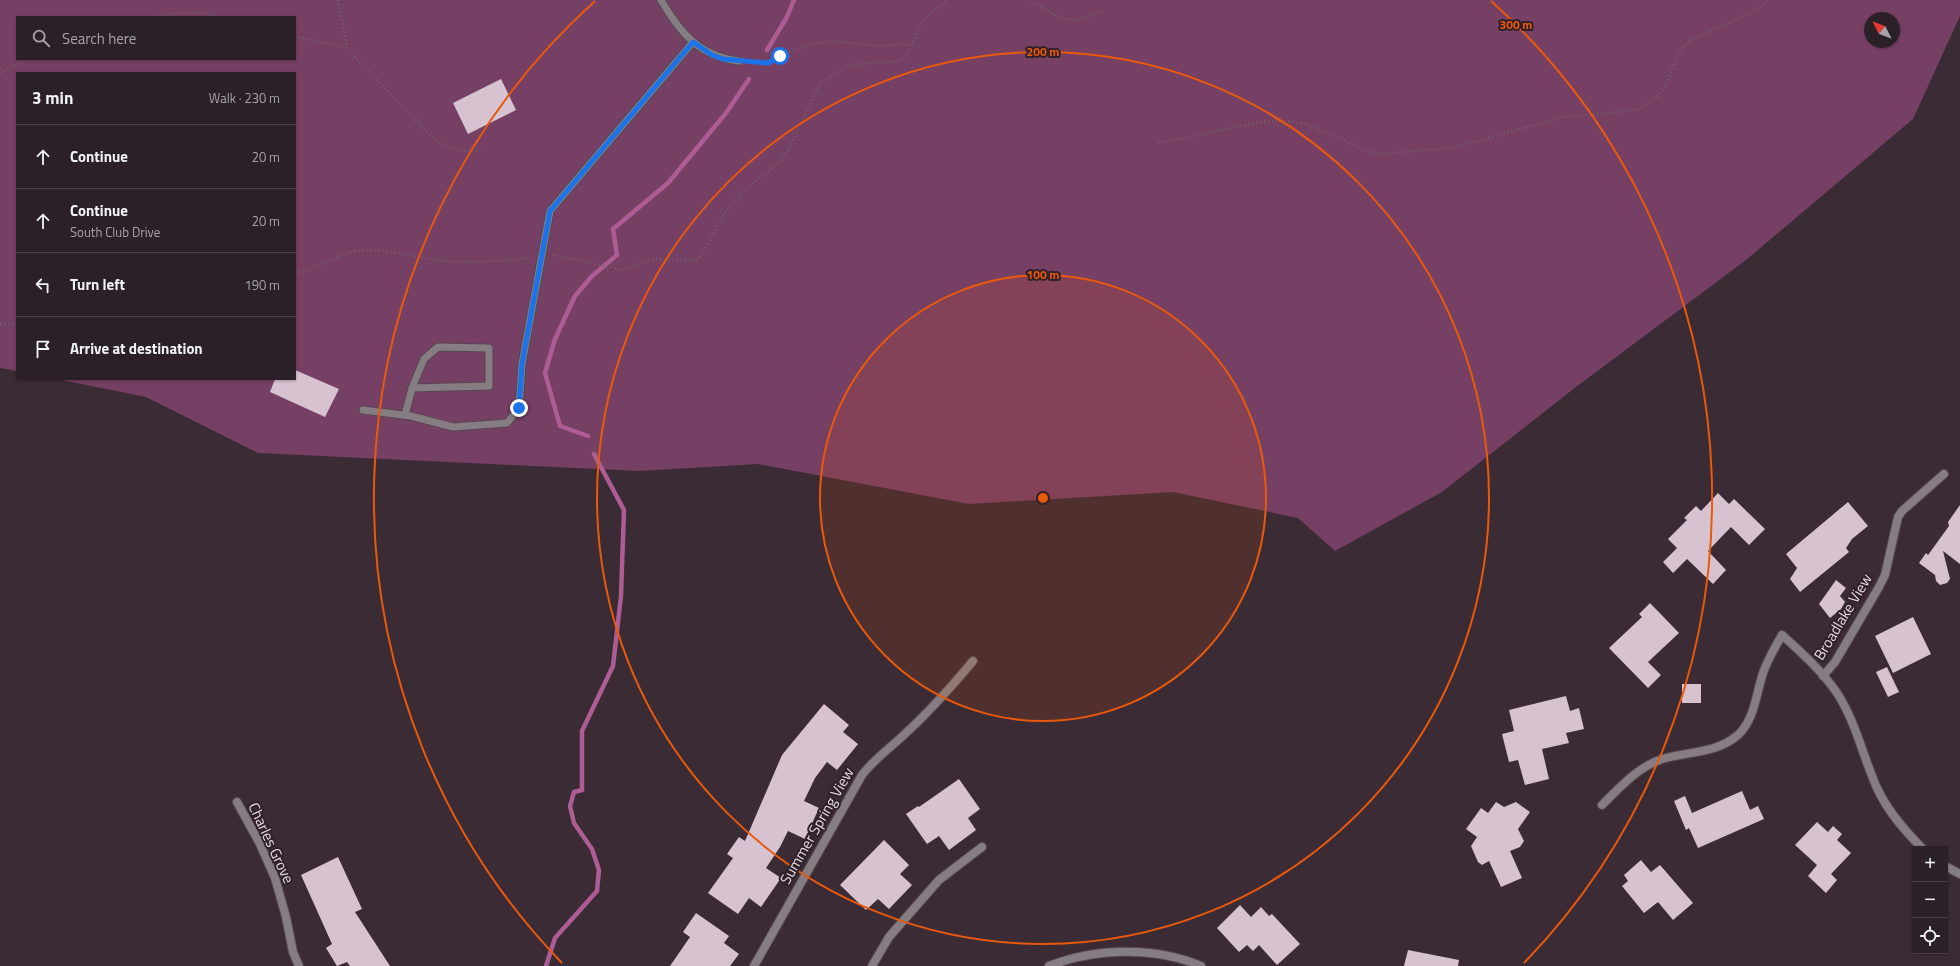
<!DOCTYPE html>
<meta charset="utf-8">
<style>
body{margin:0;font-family:"Titillium Web",sans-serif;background:#382d34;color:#f1f3f6}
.controls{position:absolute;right:12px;bottom:12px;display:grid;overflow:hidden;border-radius:0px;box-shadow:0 1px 3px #0004}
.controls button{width:36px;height:36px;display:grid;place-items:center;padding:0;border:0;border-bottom:1px solid #483e45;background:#2c2028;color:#f1f3f6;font:20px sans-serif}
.compass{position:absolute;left:1864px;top:12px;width:36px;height:36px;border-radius:50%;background:#2c2028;box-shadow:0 1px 3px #0004;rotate:312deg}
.stop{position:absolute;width:12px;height:12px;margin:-9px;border:3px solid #1a73e8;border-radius:50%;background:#fff}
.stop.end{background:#1a73e8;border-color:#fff;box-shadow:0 1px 4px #0008}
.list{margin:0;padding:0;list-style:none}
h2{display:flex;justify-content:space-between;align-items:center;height:52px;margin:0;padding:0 16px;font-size:17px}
h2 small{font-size:13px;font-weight:400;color:#a6a3a8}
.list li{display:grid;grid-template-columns:26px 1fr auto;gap:12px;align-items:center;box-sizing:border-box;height:64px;padding:0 16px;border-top:1px solid #483e45}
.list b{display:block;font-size:15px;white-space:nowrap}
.list p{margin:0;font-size:13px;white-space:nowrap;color:#a6a3a8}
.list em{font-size:13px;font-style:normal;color:#a6a3a8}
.icon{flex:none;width:22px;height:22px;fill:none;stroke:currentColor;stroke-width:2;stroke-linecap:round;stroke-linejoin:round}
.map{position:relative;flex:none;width:1960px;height:966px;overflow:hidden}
.search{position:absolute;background:#2c2028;box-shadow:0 1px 3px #0004;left:16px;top:16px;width:280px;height:44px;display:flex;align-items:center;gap:10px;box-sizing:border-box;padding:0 14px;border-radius:0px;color:#a6a3a8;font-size:15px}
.panel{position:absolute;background:#2c2028;box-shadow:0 1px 3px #0004;left:16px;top:72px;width:280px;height:308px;border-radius:0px}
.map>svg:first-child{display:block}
.green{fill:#763f64;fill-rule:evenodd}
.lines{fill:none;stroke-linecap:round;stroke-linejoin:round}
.stream{stroke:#ad5d93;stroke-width:4.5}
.building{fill:#d7c3cf}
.service-casing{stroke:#564751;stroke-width:9}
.minor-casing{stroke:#564751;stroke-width:10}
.path{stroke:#71636c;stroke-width:2.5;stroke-dasharray:1 3;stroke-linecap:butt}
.service{stroke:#857d82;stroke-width:7}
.minor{stroke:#857d82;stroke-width:8}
.route{stroke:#1a73e8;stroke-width:5}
.ring{fill:none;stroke:#e8590c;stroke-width:2}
.labels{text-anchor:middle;stroke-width:4;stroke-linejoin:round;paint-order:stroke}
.street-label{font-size:15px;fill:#e5dbe1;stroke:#30212b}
.centre{fill:#e8590c;stroke:#30212b;stroke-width:2}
.ring-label{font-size:12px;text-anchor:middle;font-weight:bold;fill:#e8590c;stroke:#30212b;stroke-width:4;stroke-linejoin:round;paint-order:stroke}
</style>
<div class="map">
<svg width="1960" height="966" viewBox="0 0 1960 966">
<rect width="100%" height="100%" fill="#3b2b35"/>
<path class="green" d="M0 0H1960V16L1913 119 1746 260 1576 387 1442 492 1335 551 1298 518 1173 492 969 504 758 464 639 471 258 453 146 397 56 379H295V73H17V371L0 368ZM17 17H295V59H17ZM1870 18H1894V42H1870Z"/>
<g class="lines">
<g class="stream">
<polyline points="767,50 787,17 794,0"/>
<polyline points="588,436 560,426 545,373 555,339 575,296 592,276 617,255 613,229 668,183 726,113 749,79"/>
<polyline points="546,966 555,938 597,891 599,870 592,849 574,823 570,806 574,792 582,790 582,731 613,666 621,596 624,510 594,454"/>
</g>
</g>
<g class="building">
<polygon points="501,79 516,110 468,134 453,103"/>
<polygon points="295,370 339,389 325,417 270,392 275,379 295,379"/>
<polygon points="1718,493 1729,504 1734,499 1765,529 1749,545 1731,527 1708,551 1726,570 1713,584 1687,559 1673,573 1663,562 1677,548 1668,539 1687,520 1684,518 1696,506 1701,511"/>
<polygon points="1848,502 1868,526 1852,539 1846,548 1849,552 1800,592 1790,579 1797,568 1786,554"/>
<polygon points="1960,505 1960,564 1943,551 1950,579 1947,583 1940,585 1936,581 1935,575 1919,563 1926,553 1928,555 1949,526 1948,522"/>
<polygon points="1836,580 1846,588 1840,596 1845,602 1841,609 1830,618 1819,604"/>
<polygon points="1650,603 1679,633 1648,662 1661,675 1648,688 1609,648 1642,617 1639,614"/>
<polygon points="1913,617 1931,654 1893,673 1875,636"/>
<polygon points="1887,667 1899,692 1888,697 1876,672"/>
<rect x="1682" y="684" width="19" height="19"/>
<polygon points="1566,696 1570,711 1579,708 1584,729 1566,733 1569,743 1542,749 1549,779 1525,785 1518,760 1509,762 1502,734 1514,731 1509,710"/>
<polygon points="824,704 849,725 843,732 858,744 837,770 827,762 815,778 804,801 819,808 805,839 788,831 780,847 766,868 781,878 761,907 749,898 738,914 708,893 733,858 727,854 739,837 745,841 782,755"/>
<polygon points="959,779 980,809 968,818 976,830 949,850 939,836 927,844 906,814 918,806 919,807"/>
<polygon points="1742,791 1750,810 1758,806 1764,819 1698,848 1689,828 1686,830 1674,801 1685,796 1692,813"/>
<polygon points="1496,802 1504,807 1516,802 1530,812 1518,829 1524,841 1520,847 1510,851 1522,878 1501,887 1489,861 1482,865 1478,862 1471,846 1477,837 1466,829 1481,808 1488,813"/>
<polygon points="1817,822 1828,832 1833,826 1842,834 1837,840 1851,853 1831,874 1837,880 1826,893 1808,876 1817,865 1795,845"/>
<polygon points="884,840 909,865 900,874 912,885 889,909 878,899 866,910 840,885"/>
<polygon points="338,857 362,909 355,912 390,966 350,966 347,962 337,966 326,948 332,944 301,875"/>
<polygon points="1641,860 1651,872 1660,865 1693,903 1673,920 1658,902 1644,913 1622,886 1628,881 1624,875"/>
<polygon points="1240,905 1251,917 1261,907 1269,916 1272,914 1300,944 1277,965 1259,945 1253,951 1247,945 1239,952 1217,928"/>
<polygon points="696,913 729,936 724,943 739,954 730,966 670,966 690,937 683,932"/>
<polygon points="1408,950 1459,960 1458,966 1404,966"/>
</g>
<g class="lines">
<defs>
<g id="service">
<path d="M661 0C680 33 699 56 739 61"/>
<polyline points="363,410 411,416 453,427 507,423 519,408 522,364 550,211 693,42"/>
<polyline points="405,415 412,388 424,359 438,347 489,348 489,386 412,388"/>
</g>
<g id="minor">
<polyline points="1823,676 1835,662 1879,587 1885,575 1898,517 1902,511 1944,474"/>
<polyline points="237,802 259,842 275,878 286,917 293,952 299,966"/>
<path d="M1602 805C1620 787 1638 767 1662 759 1689 751 1717 754 1739 734 1755 718 1756 694 1763 673 1768 659 1775 647 1782 635 1802 653 1822 671 1837 693 1856 722 1863 757 1877 788 1888 812 1905 831 1923 849"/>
<polyline points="1945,866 1960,874"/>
<path d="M754 966 862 775C875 758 893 746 908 731 932 709 952 686 973 661"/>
<polyline points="872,966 889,937 939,880 982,847"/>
<path d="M1049 966C1095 948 1154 946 1201 966"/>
</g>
</defs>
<use href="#service" class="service-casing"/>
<use href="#minor" class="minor-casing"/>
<g class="path">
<polyline points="338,0 347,48 356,58 430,135 446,147 460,151 481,150"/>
<path d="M1031 0C1045 9 1063 23 1081 19 1088 17 1095 14 1102 11"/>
<path d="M154 17C179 13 192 9 217 17"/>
<polyline points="295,36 347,48"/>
<polyline points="748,62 768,63 779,56 812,44 834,41 879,46 911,44"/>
<polyline points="0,73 28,59"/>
<path d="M1158 142C1202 139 1257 114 1300 123 1328 129 1352 148 1380 154L1451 148 1564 117 1628 111 1641 108 1657 97 1666 85 1678 54 1689 41 1754 11 1768 0"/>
<polyline points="552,255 625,270 650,259 694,261 700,257 725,213 747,188 779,162 788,151 820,83 850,65 897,61 906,57 923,21 947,0"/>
<path d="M295 273C322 270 339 250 367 250 393 250 419 258 445 261 468 263 508 261 531 258"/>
<polyline points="0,324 17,325"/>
</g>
<use href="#service" class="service"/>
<use href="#minor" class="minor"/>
</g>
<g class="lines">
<polyline class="route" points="519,408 522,364 550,211 693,42 712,55 723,59 768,63 780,56"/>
</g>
<circle cx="1043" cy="498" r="223" fill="#e8590c" fill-opacity=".12"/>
<g class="ring">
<circle cx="1043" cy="498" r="223"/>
<circle cx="1043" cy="498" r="446"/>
<path d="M562 963A669 669 0 0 1 595 1M1491 1A669 669 0 0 1 1524 963"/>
</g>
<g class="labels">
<g class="street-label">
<text transform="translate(1843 617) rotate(-59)" y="5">Broadlake View</text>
<text transform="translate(817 826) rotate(-60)" y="5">Summer Spring View</text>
<text transform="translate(271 843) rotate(65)" y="5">Charles Grove</text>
</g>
</g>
<circle cx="1043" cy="498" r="6" class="centre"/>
<g class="ring-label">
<text x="1516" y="29">300 m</text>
<text x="1043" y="56">200 m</text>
<text x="1043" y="279">100 m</text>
</g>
</svg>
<div class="controls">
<button>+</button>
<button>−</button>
<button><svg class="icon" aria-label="locate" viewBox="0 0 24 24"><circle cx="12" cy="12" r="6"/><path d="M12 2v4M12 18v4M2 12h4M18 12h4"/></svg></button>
</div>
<svg class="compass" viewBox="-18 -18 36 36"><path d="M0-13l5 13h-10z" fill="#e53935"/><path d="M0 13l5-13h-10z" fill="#a6a3a8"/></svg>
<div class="stop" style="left:780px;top:56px"></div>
<div class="stop end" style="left:519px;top:408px"></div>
<div class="search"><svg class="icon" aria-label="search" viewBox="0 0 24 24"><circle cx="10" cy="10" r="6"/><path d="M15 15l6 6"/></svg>Search here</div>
<section class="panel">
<h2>3 min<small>Walk · 230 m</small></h2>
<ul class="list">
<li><svg class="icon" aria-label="ahead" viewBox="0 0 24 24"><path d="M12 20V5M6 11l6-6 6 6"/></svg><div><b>Continue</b></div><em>20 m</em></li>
<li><svg class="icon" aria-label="ahead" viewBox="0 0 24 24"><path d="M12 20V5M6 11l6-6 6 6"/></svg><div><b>Continue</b><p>South Club Drive</p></div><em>20 m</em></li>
<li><svg class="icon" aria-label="left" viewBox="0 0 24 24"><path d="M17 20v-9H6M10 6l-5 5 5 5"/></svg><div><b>Turn left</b></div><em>190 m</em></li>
<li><svg class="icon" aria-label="arrive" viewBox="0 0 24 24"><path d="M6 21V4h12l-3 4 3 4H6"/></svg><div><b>Arrive at destination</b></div></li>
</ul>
</section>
</div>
